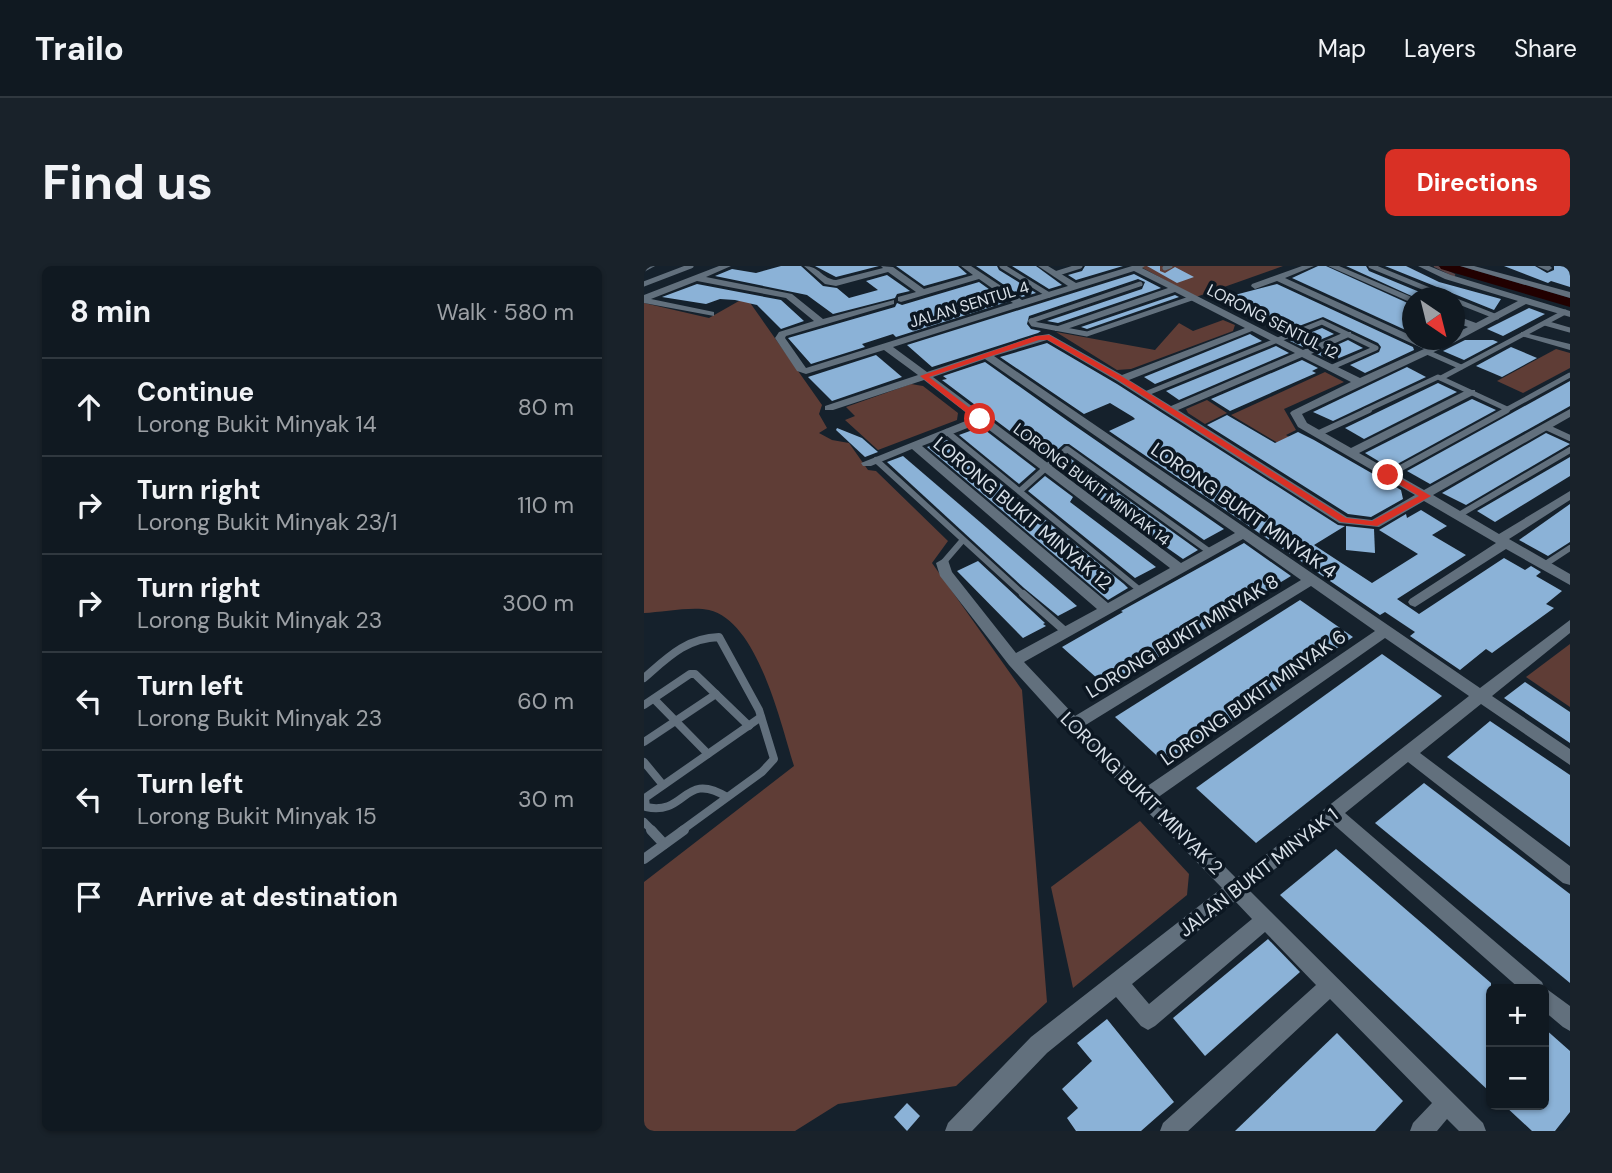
<!DOCTYPE html>
<meta charset="utf-8">
<style>
body{margin:0;font-family:"DM Sans",sans-serif;background:#19222a;color:#f1f3f6}
.controls{position:absolute;right:21px;bottom:21px;display:grid;overflow:hidden;border-radius:10px;box-shadow:0 2px 5px #0004}
.controls button{width:63px;height:63px;display:grid;place-items:center;padding:0;border:0;border-bottom:2px solid #30383f;background:#101921;color:#f1f3f6;font:35px sans-serif}
.compass{position:absolute;left:758px;top:21px;width:63px;height:63px;border-radius:50%;background:#101921;box-shadow:0 2px 5px #0004;rotate:145deg}
.stop{position:absolute;width:21px;height:21px;margin:-16px;border:5px solid #d93025;border-radius:50%;background:#fff}
.stop.end{background:#d93025;border-color:#fff;box-shadow:0 2px 7px #0008}
.list{margin:0;padding:0;list-style:none}
h2{display:flex;justify-content:space-between;align-items:center;height:91px;margin:0;padding:0 28px;font-size:30px}
h2 small{font-size:23px;font-weight:400;color:#9ca0a5}
.list li{display:grid;grid-template-columns:46px 1fr auto;gap:21px;align-items:center;box-sizing:border-box;height:98px;padding:0 28px;border-top:2px solid #30383f}
.list b{display:block;font-size:26px;white-space:nowrap}
.list p{margin:0;font-size:23px;white-space:nowrap;color:#9ca0a5}
.list em{font-size:23px;font-style:normal;color:#9ca0a5}
.icon{flex:none;width:38px;height:38px;fill:none;stroke:currentColor;stroke-width:2;stroke-linecap:round;stroke-linejoin:round}
.map{position:relative;flex:none;width:926px;height:865px;overflow:hidden;border-radius:10px}
header{display:flex;align-items:center;gap:42px;box-sizing:border-box;height:98px;padding:0 35px;background:#101921;border-bottom:2px solid #30383f}
header strong{font-size:33px}
nav{display:flex;gap:38px;margin-inline-start:auto;font-size:24px}
.intro{display:flex;align-items:center;justify-content:space-between;box-sizing:border-box;height:168px;padding:0 42px}
h1{margin:0;font-size:49px}
.button{padding:18px 32px;border-radius:10px;background:#d93025;color:#fff;font-size:24px;font-weight:700}
main{display:flex;gap:42px;padding:0 42px}
aside{flex:1;background:#101921;border-radius:10px;box-shadow:0 2px 5px #0004}
.map>svg:first-child{display:block}
.green{fill:#5f3d36}
.lines{fill:none;stroke-linecap:round;stroke-linejoin:round}
.stream{stroke:#584346;stroke-width:2.5}
.river{fill:#210000;fill-rule:evenodd}
.building{fill:#8bb2d7}
.service-far3{stroke:#62707d;stroke-width:5}
.service-far2{stroke:#62707d;stroke-width:6}
.service-far1{stroke:#62707d;stroke-width:8}
.service{stroke:#62707d;stroke-width:10}
.minor{fill:#62707d;fill-rule:evenodd}
.route{fill:#d93025}
.labels{text-anchor:middle;stroke-width:7;stroke-linejoin:round;paint-order:stroke}
.far-street-label{font-size:16px;fill:#d8e0e8;stroke:#0c1722}
.street-label{font-size:19px;fill:#d8e0e8;stroke:#0c1722}
</style>
<header>
<strong>Trailo</strong>
<nav><a>Map</a><a>Layers</a><a>Share</a></nav>
</header>
<div class="intro"><h1>Find us</h1><a class="button">Directions</a></div>
<main>
<aside>
<h2>8 min<small>Walk · 580 m</small></h2>
<ul class="list">
<li><svg class="icon" aria-label="ahead" viewBox="0 0 24 24"><path d="M12 20V5M6 11l6-6 6 6"/></svg><div><b>Continue</b><p>Lorong Bukit Minyak 14</p></div><em>80 m</em></li>
<li><svg class="icon" aria-label="right" viewBox="0 0 24 24"><path d="M7 20v-9h11M14 6l5 5-5 5"/></svg><div><b>Turn right</b><p>Lorong Bukit Minyak 23/1</p></div><em>110 m</em></li>
<li><svg class="icon" aria-label="right" viewBox="0 0 24 24"><path d="M7 20v-9h11M14 6l5 5-5 5"/></svg><div><b>Turn right</b><p>Lorong Bukit Minyak 23</p></div><em>300 m</em></li>
<li><svg class="icon" aria-label="left" viewBox="0 0 24 24"><path d="M17 20v-9H6M10 6l-5 5 5 5"/></svg><div><b>Turn left</b><p>Lorong Bukit Minyak 23</p></div><em>60 m</em></li>
<li><svg class="icon" aria-label="left" viewBox="0 0 24 24"><path d="M17 20v-9H6M10 6l-5 5 5 5"/></svg><div><b>Turn left</b><p>Lorong Bukit Minyak 15</p></div><em>30 m</em></li>
<li><svg class="icon" aria-label="arrive" viewBox="0 0 24 24"><path d="M6 21V4h12l-3 4 3 4H6"/></svg><div><b>Arrive at destination</b></div></li>
</ul>
</aside>
<div class="map">
<svg width="926" height="865" viewBox="0 0 926 865">
<rect width="100%" height="100%" fill="#15212c"/>
<g class="green">
<polygon points="501,0 639,0 552,31 497,1"/>
<path d="M102 31 178 139 175 148 183 162 175 167 188 174 205 177 224 204 232 205 304 275 288 297 378 424 403 736 312 820 194 838 151 865H0V616L150 500C137 459 114 355 65 344 49 340 18 346 0 347V37L65 52Z"/>
<polygon points="579,54 591,59 589,65 487,103 473,104 412,66 511,84 535,57 549,65"/>
<polygon points="912,83 926,87 926,102 879,127 853,115"/>
<polygon points="681,106 700,116 640,143 652,164 642,169 655,177 644,183 587,149"/>
<polygon points="267,118 279,120 314,147 313,154 234,184 201,154 211,150 202,141"/>
<polygon points="563,134 583,147 561,158 544,147 542,143"/>
<polygon points="926,378 926,441 882,411"/>
<polygon points="496,555 545,608 543,629 429,722 407,621"/>
</g>
<g class="lines">
<polyline class="stream" points="791,0 810,9"/>
<polygon class="river" points="795,0 816,0 926,32 926,41 797,3"/>
</g>
<g class="building">
<polygon points="137,0 157,0 179,20 193,22 205,32 234,24 222,15 243,9 266,25 253,28 251,32 189,48 163,29 71,10 88,3 112,7"/>
<polygon points="171,0 235,0 192,11"/>
<polygon points="252,0 314,0 323,8 280,20"/>
<polygon points="332,0 353,0 355,4 392,27 378,31"/>
<polygon points="368,0 392,0 418,19 405,23"/>
<polygon points="441,0 479,0 432,14 424,9 438,5"/>
<polygon points="503,0 516,0 516,5 521,7 531,1 550,11 533,17"/>
<polygon points="674,0 682,0 768,39 768,67 648,12"/>
<polygon points="702,0 722,0 725,5 790,32 772,32"/>
<polygon points="741,0 762,0 795,16 857,33 850,44"/>
<polygon points="860,0 891,0 903,7 910,4 910,0 926,0 926,21 907,15 904,17"/>
<polygon points="490,8 517,22 414,57 403,55 498,23 501,16 494,13 385,50 383,58 387,63 397,65 394,67 288,101 263,79"/>
<polygon points="335,16 363,36 252,71 249,68 218,78 221,81 167,98 144,72 251,41 253,37 258,39"/>
<polygon points="53,18 137,34 160,55 137,63 113,39 91,34 76,33 62,38 18,31"/>
<polygon points="633,18 769,81 770,84 721,107 706,99 735,86 737,81 734,77 679,51 647,63 583,31"/>
<polygon points="531,29 535,31 443,63 437,61"/>
<polygon points="885,42 901,48 859,70 843,63"/>
<polygon points="678,62 690,68 659,81 646,75"/>
<polygon points="606,68 618,75 511,118 500,111"/>
<polygon points="704,74 719,82 688,95 673,88"/>
<polygon points="821,74 849,74 854,76 820,94 799,85"/>
<polygon points="403,77 473,118 694,259 701,260 670,279 728,317 774,288 735,264 762,248 763,252 777,244 803,260 788,269 822,289 753,333 775,348 860,292 881,304 887,300 897,306 892,310 918,325 902,338 910,342 848,387 842,383 816,404 766,370 771,366 741,346 736,349 465,165 491,153 489,151 466,137 440,148 356,91"/>
<polygon points="632,80 645,87 535,134 522,125"/>
<polygon points="867,81 893,92 858,111 832,100"/>
<polygon points="232,89 258,111 188,135 164,111"/>
<polygon points="658,94 674,102 668,105 672,107 586,145 567,133"/>
<polygon points="341,96 424,155 580,263 560,274 425,178 420,178 403,193 298,114 303,113 299,110"/>
<polygon points="763,101 782,111 689,155 669,146"/>
<polygon points="926,115 926,140 786,218 763,205"/>
<polygon points="794,117 813,126 720,173 701,162"/>
<polygon points="828,133 852,144 746,202 721,187"/>
<polygon points="583,149 631,177 654,166 670,174 757,224 759,233 727,251 704,248 563,159"/>
<polygon points="337,161 392,203 375,218 315,169"/>
<polygon points="193,162 218,172 234,186 221,191 192,164"/>
<polygon points="902,167 926,178 822,239 798,227"/>
<polygon points="303,174 480,318 484,322 464,334 283,181"/>
<polygon points="259,190 336,256 433,340 414,350 380,322 243,196"/>
<polygon points="423,190 554,284 539,293 492,260 412,200"/>
<polygon points="926,191 926,210 851,256 833,245"/>
<polygon points="401,210 429,231 426,236 512,301 491,312 384,225"/>
<polygon points="926,238 926,276 904,290 875,274"/>
<polygon points="702,260 730,263 731,287 702,284"/>
<polygon points="600,277 647,310 464,422 418,381 479,346 477,345"/>
<polygon points="334,295 401,357 399,358 402,360 379,372 313,305"/>
<polygon points="656,334 709,371 523,499 471,451"/>
<polygon points="738,388 798,430 612,577 552,522"/>
<polygon points="881,416 926,446 926,477 860,432"/>
<polygon points="846,455 926,509 926,581 803,491"/>
<polygon points="780,517 926,628 926,717 731,557"/>
<polygon points="692,583 847,717 847,827 636,629"/>
<polygon points="624,673 656,706 561,790 529,752"/>
<polygon points="463,753 530,836 497,865 432,865 423,852 434,842 418,823 448,795 433,777"/>
<polygon points="900,762 926,785 926,846 911,865 888,865 860,839 900,839"/>
<polygon points="693,767 759,835 731,865 591,865"/>
<polygon points="263,837 276,850 263,865 250,851"/>
</g>
<g class="lines">
<g class="service-far3">
<polyline points="358,0 405,29"/>
<polyline points="727,0 805,32"/>
<polyline points="521,2 526,0"/>
<polyline points="411,8 436,0"/>
<polyline points="0,18 47,0"/>
<polyline points="810,34 853,51"/>
<polyline points="387,55 389,58 443,68 548,32"/>
<polyline points="387,55 496,18"/>
<polyline points="901,57 926,64"/>
<polyline points="783,86 817,101"/>
<polyline points="797,112 921,46"/>
<polyline points="501,128 678,56 732,82 686,102"/>
<polyline points="721,145 794,111 863,143"/>
<polyline points="860,145 926,109"/>
</g>
<g class="service-far2">
<polyline points="902,161 926,172"/>
<polyline points="303,166 497,325"/>
<polyline points="673,168 725,144"/>
<polyline points="232,194 381,330"/>
<polyline points="744,209 863,144"/>
<polyline points="376,225 423,183 566,286"/>
<polyline points="815,249 926,184"/>
<polyline points="299,297 318,275"/>
<polyline points="900,299 926,282"/>
</g>
<g class="service-far1">
<polyline points="379,328 422,366"/>
<path d="M0 412C23 392 42 372 75 371L115 444 130 493 118 506 37 565"/>
<polyline points="10,433 64,488"/>
<polyline points="0,439 46,408 51,408 105,460"/>
<polyline points="0,476 72,428"/>
<polyline points="0,496 19,519"/>
<path d="M83 531C39 504 43 550 2 541L1 532 117 451"/>
<polyline points="0,556 9,565"/>
</g>
<g class="service">
<polyline points="7,564 20,578"/>
<polyline points="0,593 40,564"/>
</g>
<g class="minor">
<polygon points="0,0 11,0 0,6"/>
<path d="M75 0H87L62 11 148 28 179 53 250 34V38L142 70 141 72 162 102 369 37 335 13 257 36 254 35V31L272 26 244 6 192 20 181 18 160 0C176 0 178 13 192 14L239 2 237 0 249 1 280 23 329 9 317 0H327L378 34 424 20 394 0H404L432 17 488 0H501L498 2 659 84 701 66H707V70L667 88 716 112 780 83 633 15 611 23 607 20 608 18 658 0H670L641 12 768 70V74H776L789 79 801 74H810V68L824 61 810 56V49L832 57 874 35 801 13 774 0H785L807 9 926 45V51L882 38 811 76 658 148 663 157 707 182 823 124H831V128L715 187 780 224 926 143V151L789 229 855 268 926 225V234L865 273 926 308V319L862 283 771 341 766 339 764 336 766 333 852 277 780 235 735 261 695 257 473 115 403 74 350 90 836 422 926 354V367L848 430 926 483V499L837 438 776 487 926 600V619L919 617 764 496 701 547 898 716 900 721 926 740V765L919 761 900 745V723H876L688 557 605 624 839 857 842 865H815L803 853 793 865H766L769 857 788 837 686 733 544 865H516L519 857 672 719 621 666 511 760 504 764 497 760 472 731 403 787 328 865H301L304 857 387 771 578 622 423 463 365 399 296 310 292 297 299 293 304 294 308 306 372 387 453 343 268 183 227 200H219L217 197 329 152 280 114 189 144H181V140L274 109 240 84 162 108 153 105 131 72 135 66 170 55 142 32 53 15 7 33 70 46V50L0 37V29ZM490 5 524 22 411 61V65H417L531 26 601 62 478 109 405 68 392 70 283 106 249 81ZM608 65 651 87 527 140 485 114ZM658 91 707 116 648 145 646 147 654 161 771 229 728 254 703 251 534 144ZM341 93 591 267 537 297 289 111ZM336 157 526 302 464 337 278 180ZM599 273 657 314 431 450 380 396ZM667 320 731 365 502 521 440 460ZM741 372 825 430 592 612 513 532ZM591 635 608 653 505 738 488 718Z"/>
<polygon points="684,0 695,0 770,32 768,37"/>
<polygon points="816,0 830,0 926,26 926,32"/>
<polygon points="893,0 906,0 908,2 904,5"/>
<polygon points="877,66 926,78 926,84 877,70"/>
</g>
</g>
<polygon class="route" points="405,69 479,111 702,252 728,255 775,230 741,210 741,207 747,207 787,230 733,260 697,256 474,114 404,74 395,74 285,111 339,152 339,155 333,155 276,110 392,70"/>
<g class="labels">
<g class="far-street-label">
<text transform="translate(325 38) rotate(-17)" y="6">JALAN SENTUL 4</text>
<text transform="translate(629 55) rotate(27)" y="6">LORONG SENTUL 12</text>
<text transform="translate(448 218) rotate(37)" y="6">LORONG BUKIT MINYAK 14</text>
</g>
<g class="street-label">
<text transform="translate(600 244) rotate(35)" y="7">LORONG BUKIT MINYAK 4</text>
<text transform="translate(379 247) rotate(40)" y="7">LORONG BUKIT MINYAK 12</text>
<text transform="translate(538 370) rotate(-31)" y="7">LORONG BUKIT MINYAK 8</text>
<text transform="translate(609 431) rotate(-35)" y="7">LORONG BUKIT MINYAK 6</text>
<text transform="translate(498 527) rotate(45)" y="7">LORONG BUKIT MINYAK 2</text>
<text transform="translate(614 606) rotate(-38)" y="7">JALAN BUKIT MINYAK 1</text>
</g>
</g>
</svg>
<div class="controls">
<button>+</button>
<button>−</button>
</div>
<svg class="compass" viewBox="-18 -18 36 36"><path d="M0-13l5 13h-10z" fill="#e53935"/><path d="M0 13l5-13h-10z" fill="#9ca0a5"/></svg>
<div class="stop" style="left:336px;top:153px"></div>
<div class="stop end" style="left:744px;top:209px"></div>
</div>
</main>
